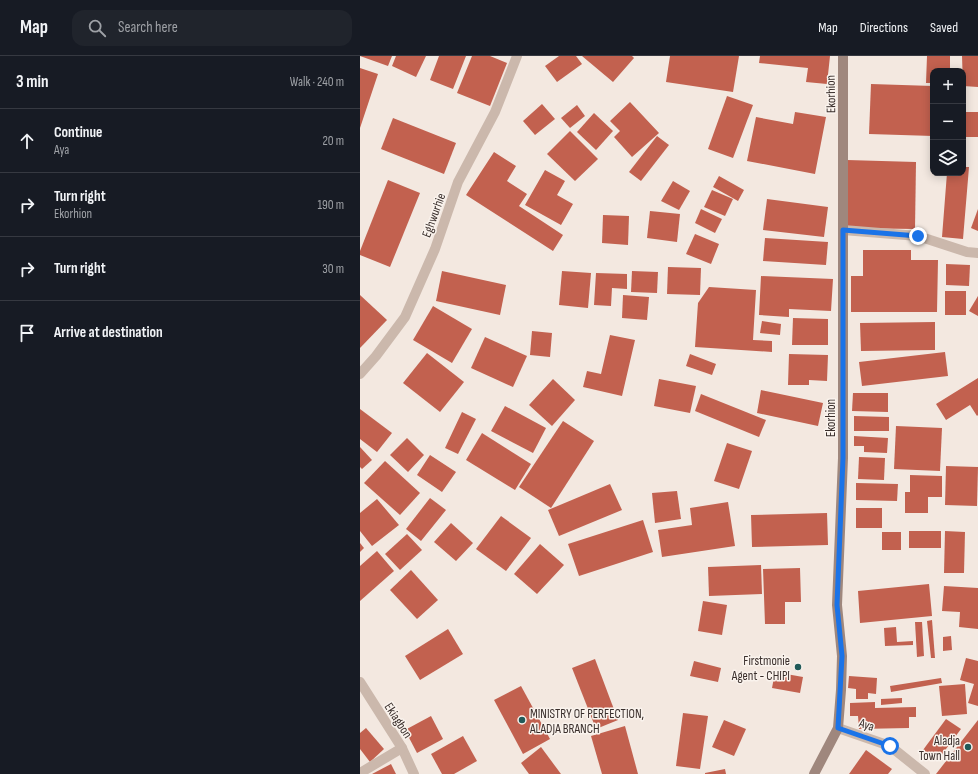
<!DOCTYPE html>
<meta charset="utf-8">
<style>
body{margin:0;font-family:"Sofia Sans Condensed",sans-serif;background:#20242c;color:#f1f3f6}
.controls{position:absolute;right:12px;top:12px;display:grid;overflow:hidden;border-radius:8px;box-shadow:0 2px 10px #0003}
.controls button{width:36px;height:36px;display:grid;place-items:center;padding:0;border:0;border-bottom:1px solid #363941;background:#171b24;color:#f1f3f6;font:20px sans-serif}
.stop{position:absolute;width:12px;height:12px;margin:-9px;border:3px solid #1a73e8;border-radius:50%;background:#fff}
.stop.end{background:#1a73e8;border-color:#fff;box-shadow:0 1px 4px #0008}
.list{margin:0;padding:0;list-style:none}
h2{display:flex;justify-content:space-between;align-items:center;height:52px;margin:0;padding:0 16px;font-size:17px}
h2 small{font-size:13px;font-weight:400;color:#9ea1a6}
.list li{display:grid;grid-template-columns:26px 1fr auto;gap:12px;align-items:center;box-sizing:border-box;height:64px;padding:0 16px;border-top:1px solid #363941}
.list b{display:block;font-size:15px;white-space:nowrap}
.list p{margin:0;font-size:13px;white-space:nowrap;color:#9ea1a6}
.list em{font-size:13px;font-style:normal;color:#9ea1a6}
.icon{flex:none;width:22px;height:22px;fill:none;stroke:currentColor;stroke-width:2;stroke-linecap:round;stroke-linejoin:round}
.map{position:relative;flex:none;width:618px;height:718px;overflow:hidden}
header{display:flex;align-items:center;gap:24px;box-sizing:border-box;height:56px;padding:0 20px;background:#171b24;border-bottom:1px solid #363941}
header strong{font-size:19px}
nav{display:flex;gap:22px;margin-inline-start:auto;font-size:14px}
.search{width:280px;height:36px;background:#20242c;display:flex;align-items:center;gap:10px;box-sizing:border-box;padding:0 14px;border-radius:12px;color:#9ea1a6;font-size:15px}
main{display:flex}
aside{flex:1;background:#171b24}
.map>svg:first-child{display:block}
.building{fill:#c2614f}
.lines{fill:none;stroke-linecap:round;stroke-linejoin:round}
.street{stroke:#cbb8ac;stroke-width:10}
.secondary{stroke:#9f877d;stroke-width:10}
.route{stroke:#1a73e8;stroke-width:5}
.poi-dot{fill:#215a59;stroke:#faf3ed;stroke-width:1.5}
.labels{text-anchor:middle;stroke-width:3;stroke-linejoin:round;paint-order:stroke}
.street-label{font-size:13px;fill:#392e2b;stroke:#faf3ed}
.poi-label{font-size:13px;fill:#392e2b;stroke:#faf3ed;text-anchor:end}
</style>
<header>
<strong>Map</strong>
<div class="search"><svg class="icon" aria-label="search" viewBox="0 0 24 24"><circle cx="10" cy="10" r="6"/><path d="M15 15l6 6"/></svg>Search here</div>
<nav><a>Map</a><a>Directions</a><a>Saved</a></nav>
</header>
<main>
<aside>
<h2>3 min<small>Walk · 240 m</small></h2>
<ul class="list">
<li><svg class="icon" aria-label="ahead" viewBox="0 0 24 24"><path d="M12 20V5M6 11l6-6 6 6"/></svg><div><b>Continue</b><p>Aya</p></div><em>20 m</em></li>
<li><svg class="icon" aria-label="right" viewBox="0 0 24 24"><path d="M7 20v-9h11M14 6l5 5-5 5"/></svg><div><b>Turn right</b><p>Ekorhion</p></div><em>190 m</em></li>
<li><svg class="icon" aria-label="right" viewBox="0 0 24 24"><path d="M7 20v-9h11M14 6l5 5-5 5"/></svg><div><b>Turn right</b></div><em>30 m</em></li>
<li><svg class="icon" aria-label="arrive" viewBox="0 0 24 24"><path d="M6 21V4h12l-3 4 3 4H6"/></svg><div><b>Arrive at destination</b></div></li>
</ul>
</aside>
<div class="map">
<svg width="618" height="718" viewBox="0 0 618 718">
<rect width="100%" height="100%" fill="#f3e8e0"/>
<g class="building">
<polygon points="0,0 32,0 28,10"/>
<polygon points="36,0 66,0 56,21 32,10"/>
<polygon points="79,0 106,0 93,33 70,24"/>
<polygon points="112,0 130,0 147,7 130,50 97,37"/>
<polygon points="199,0 216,0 222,8 197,26 185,10"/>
<polygon points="222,0 272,0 274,2 253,26"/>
<polygon points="310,0 379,0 373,36 306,26"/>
<polygon points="400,0 470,0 467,28 446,26 448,12 399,7"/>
<polygon points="567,0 590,0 590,15 573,15 573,27 566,27"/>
<polygon points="602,0 618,0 618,31 603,30"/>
<polygon points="0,12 18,18 0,72"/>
<polygon points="511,28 573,30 573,80 509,78"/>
<polygon points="367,40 393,49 373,102 348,93"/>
<polygon points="270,46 299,77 272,101 254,81 260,75 250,65"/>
<polygon points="182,48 195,63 175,79 163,65"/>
<polygon points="217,49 225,60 210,72 201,62"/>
<polygon points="435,56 466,61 455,118 387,105 396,61 433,68"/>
<rect x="603" y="56" width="15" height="25"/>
<polygon points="234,57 253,75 236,94 217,76"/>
<polygon points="33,62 96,87 84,118 21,93"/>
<polygon points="210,75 238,103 215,125 187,98"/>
<polygon points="297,80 309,89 281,125 269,116"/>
<polygon points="134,96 156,110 147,125 167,138 159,150 203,179 193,195 106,139"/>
<polygon points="487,104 556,106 555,173 485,172"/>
<polygon points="603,111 609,111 603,183 582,181 587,117 603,117"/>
<polygon points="185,114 205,125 197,139 213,148 201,169 165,149"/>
<polygon points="359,120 384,134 378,145 353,131"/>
<polygon points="28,124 60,137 30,211 0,199 0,195"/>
<polygon points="313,125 330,135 319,154 301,145"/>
<polygon points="352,134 373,143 365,160 344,151"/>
<polygon points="407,143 468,151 464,181 403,174"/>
<polygon points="341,153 362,163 355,177 335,167"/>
<polygon points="618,153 618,175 611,172"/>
<polygon points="290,155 320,158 317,186 287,182"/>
<polygon points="243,159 269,160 268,189 242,187"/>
<polygon points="335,178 359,188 351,208 326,198"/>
<polygon points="405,182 468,186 466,209 403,205"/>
<polygon points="503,194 551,194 551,204 578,204 577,256 491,256 491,220 503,220"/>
<polygon points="586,208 610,209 609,230 586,229"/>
<polygon points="308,211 341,212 340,239 307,238"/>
<polygon points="82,215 146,229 140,259 76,245"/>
<polygon points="202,215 231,217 228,252 199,249"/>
<polygon points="272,215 298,216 297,237 271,236"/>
<polygon points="236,217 267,218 267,233 252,232 251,250 234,249"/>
<polygon points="401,220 473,223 471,255 429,253 429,261 399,259"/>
<polygon points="349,231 396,234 393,284 412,285 412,296 335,291 338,247"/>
<rect x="585" y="235" width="21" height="24"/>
<polygon points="0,239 27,264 0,292"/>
<polygon points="263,239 289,241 287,264 262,262"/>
<polygon points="618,240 618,260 609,255"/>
<polygon points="73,250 112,273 92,307 53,284"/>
<polygon points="433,262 468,263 468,289 432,289"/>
<polygon points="402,265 421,268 420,279 400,277"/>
<polygon points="575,266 575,294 501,295 500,267"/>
<polygon points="172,275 192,277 190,301 170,299"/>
<polygon points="250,279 275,284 262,340 223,331 227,315 241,318"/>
<polygon points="125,281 167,300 153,331 111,312"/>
<polygon points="585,296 588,320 502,330 499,306"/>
<polygon points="67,297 104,326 80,356 43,327"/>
<polygon points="330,298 356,308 352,319 326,310"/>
<polygon points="429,298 468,299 467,325 449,324 449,329 428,329"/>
<polygon points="618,322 618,359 617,360 610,349 586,364 576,348"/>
<polygon points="193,323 215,344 192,370 169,349"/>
<polygon points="299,323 336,330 330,357 294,350"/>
<polygon points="401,334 463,347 458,370 397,357"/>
<polygon points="493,337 528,337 528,356 492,355"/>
<polygon points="341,338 406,364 399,381 335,355"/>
<polygon points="145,350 186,372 173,397 131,375"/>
<polygon points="0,353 32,377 17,396 0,383"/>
<polygon points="102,356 116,363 98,398 85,392"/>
<polygon points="494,360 529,361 529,375 494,375"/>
<polygon points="203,365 234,385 191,452 159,431"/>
<polygon points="536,370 582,372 580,415 534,413"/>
<polygon points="122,377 171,408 155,434 106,404"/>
<polygon points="494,380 528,382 527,397 504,396 504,390 494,390"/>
<polygon points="47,382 64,399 48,416 30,399"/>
<polygon points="367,387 392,395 379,433 354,425"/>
<polygon points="0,391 12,404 2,413 0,411"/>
<polygon points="70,399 96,416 82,436 57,419"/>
<polygon points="499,401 525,402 524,424 498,423"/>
<polygon points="25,405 60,437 40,459 4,427"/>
<polygon points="586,410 618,411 617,450 585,449"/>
<polygon points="550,419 582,420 582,441 568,441 568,457 545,457 545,436 550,436"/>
<polygon points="496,427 538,428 537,445 496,444"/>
<polygon points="250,428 262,454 199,480 188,454"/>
<polygon points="317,435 321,463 295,467 292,437"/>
<polygon points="70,442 86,454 61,485 46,473"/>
<polygon points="17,443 39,469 12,490 0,475 0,457"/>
<polygon points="368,446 375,490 302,501 298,474 332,469 330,452"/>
<rect x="496" y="452" width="26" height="20"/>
<polygon points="467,457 468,489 392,491 391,459"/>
<polygon points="141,460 171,482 146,515 116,493"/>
<polygon points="283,464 293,496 219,520 208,488"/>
<polygon points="91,467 113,487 96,505 74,486"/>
<rect x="549" y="475" width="32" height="17"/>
<polygon points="585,475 605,476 604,517 584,517"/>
<rect x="522" y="476" width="19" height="18"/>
<polygon points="47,478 62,494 40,514 25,498"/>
<polygon points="0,487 4,492 0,496"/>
<polygon points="180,488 204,509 177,538 154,518"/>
<polygon points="17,495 34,515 0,545 0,510"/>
<polygon points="401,509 402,538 349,540 348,511"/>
<polygon points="440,512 441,546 425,546 425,568 405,568 403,513"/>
<polygon points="51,514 78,544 57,563 30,534"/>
<polygon points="569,528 572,560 500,567 498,535"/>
<polygon points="584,530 618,532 618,573 599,571 600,556 582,555"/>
<polygon points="343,545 367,549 362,579 338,575"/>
<polygon points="572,564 575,602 571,602 567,565"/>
<polygon points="555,566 562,566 564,600 557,601"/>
<polygon points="536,571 537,586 553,585 553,589 525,590 524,572"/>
<polygon points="88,573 103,598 60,624 45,600"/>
<polygon points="591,580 592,594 583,595 583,581"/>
<polygon points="606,602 618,605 618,650 608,647 614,628 600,624"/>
<polygon points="235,603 258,664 236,673 212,612"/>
<polygon points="334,605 361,612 358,626 330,620"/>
<polygon points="415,616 443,621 440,637 412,632"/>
<polygon points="489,620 517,622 516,638 508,637 508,643 496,643 496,633 488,632"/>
<polygon points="581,622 582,627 531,636 530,630"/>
<polygon points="605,628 607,658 582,660 579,630"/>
<polygon points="161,630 190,683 163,698 134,644"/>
<polygon points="542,642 542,647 521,649 521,643"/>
<polygon points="515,646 515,652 556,651 556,661 549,661 549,672 499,673 498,660 490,660 490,647"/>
<polygon points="323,657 348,660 340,713 316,710"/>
<polygon points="71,660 83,683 57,697 45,674"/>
<polygon points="586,663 601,673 577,705 563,694"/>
<polygon points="364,664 386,673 374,700 352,691"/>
<polygon points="618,664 618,718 576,718"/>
<polygon points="265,670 278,718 242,718 231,680"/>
<polygon points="6,672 24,693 10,706 0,693 0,677"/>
<polygon points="103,680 117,705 94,718 82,718 71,698"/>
<polygon points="181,691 201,718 169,718 161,707"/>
<polygon points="506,694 532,713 528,718 489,718"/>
<polygon points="31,708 36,718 12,718"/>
<polygon points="365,713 366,718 345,718 345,717"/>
</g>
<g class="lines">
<g class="street">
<polyline points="483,174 558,180 607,196 618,197"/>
<polyline points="0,318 16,300 45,261 75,193 98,126 135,56 157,0"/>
<polyline points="0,626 42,692 54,718"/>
<polyline points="478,672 530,690 565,718"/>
<polyline points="0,717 42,692"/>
</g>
<polyline class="secondary" points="454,718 478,672 481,634 482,600 477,549 483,402 483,0"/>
</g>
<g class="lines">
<polyline class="route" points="530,690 478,672 482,600 477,549 483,402 483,174 558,180"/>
</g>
<g class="poi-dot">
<circle cx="438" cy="611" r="4"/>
<circle cx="162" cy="664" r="4"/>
<circle cx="608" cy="691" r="4"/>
</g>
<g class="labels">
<g class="street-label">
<text transform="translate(470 38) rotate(-91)" y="5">Ekorhion</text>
<text transform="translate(73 159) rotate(-70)" y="5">Eghwurhie</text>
<text transform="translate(470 362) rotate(-90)" y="5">Ekorhion</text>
<text transform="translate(39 664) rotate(57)" y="5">Ekiagbon</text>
<text transform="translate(507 668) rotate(19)" y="5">Aya</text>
</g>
<g class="poi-label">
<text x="430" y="609">Firstmonie<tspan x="430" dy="15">Agent - CHIPI</tspan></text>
<text x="170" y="662" text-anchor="start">MINISTRY OF PERFECTION,<tspan x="170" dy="15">ALADJA BRANCH</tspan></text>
<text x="600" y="689">Aladja<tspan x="600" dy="15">Town Hall</tspan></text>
</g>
</g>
</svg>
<div class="controls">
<button>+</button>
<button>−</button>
<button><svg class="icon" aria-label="layers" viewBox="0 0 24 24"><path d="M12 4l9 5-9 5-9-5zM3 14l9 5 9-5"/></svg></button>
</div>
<div class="stop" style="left:530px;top:690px"></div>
<div class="stop end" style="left:558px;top:180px"></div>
</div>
</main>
